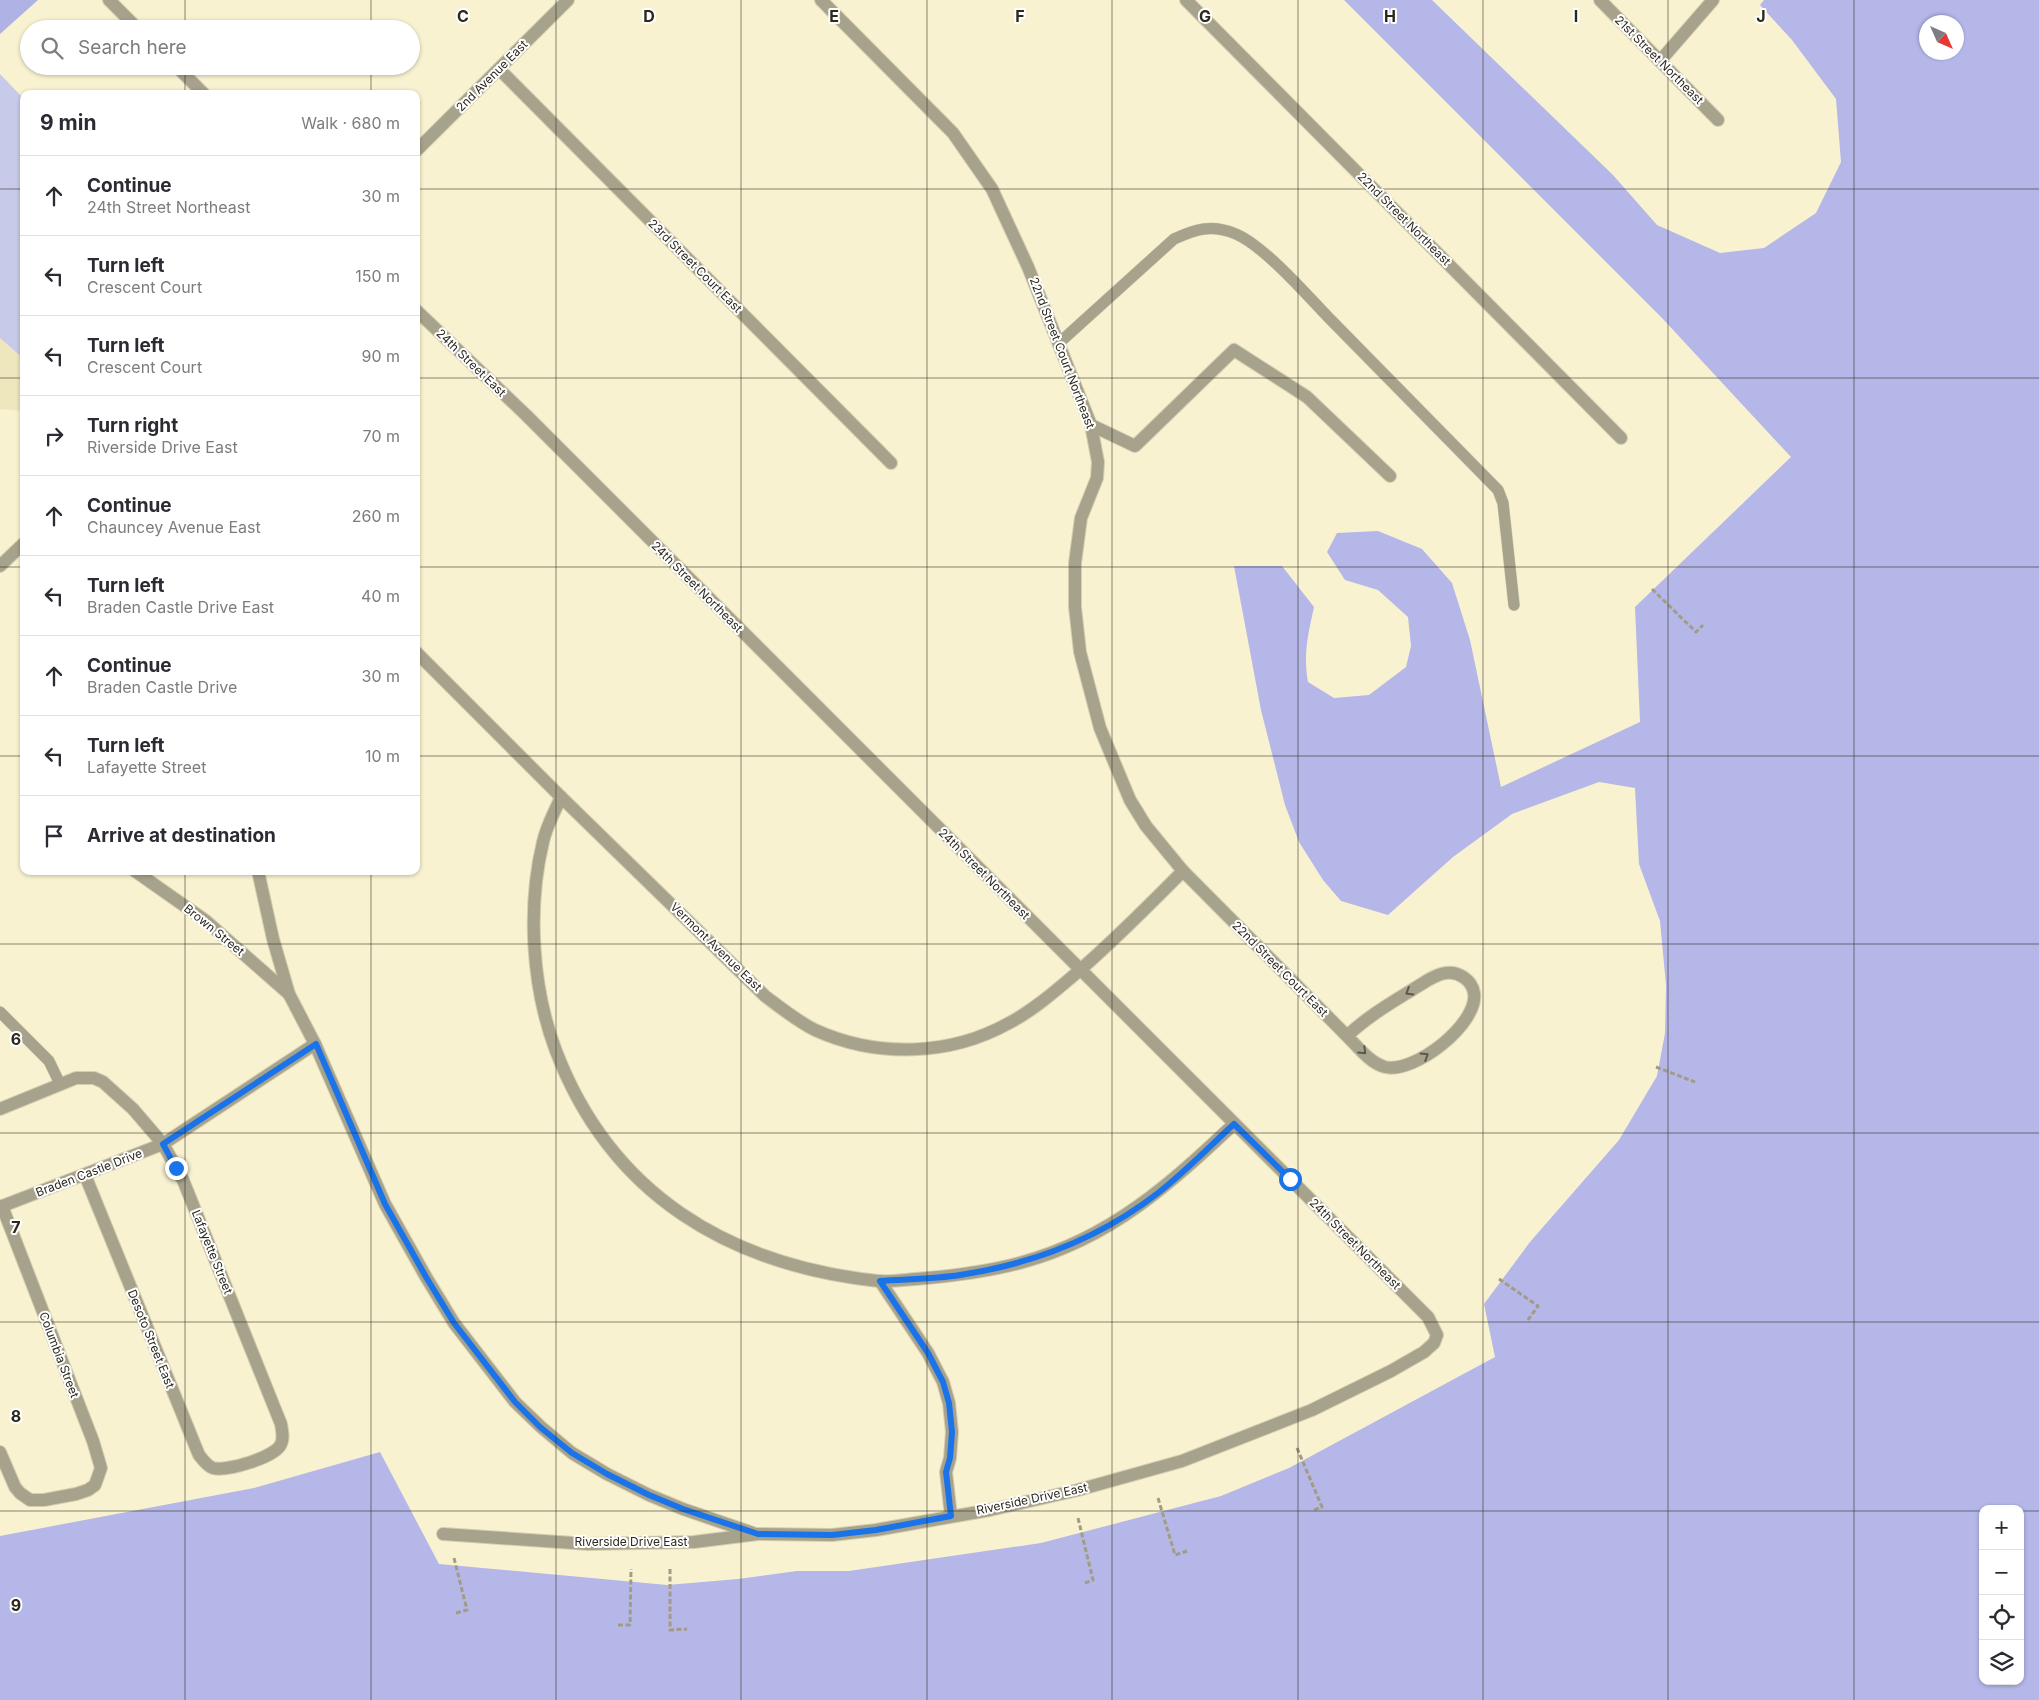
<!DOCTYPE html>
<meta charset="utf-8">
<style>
body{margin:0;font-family:Inter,sans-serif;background:#f2f2f3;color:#2b2b33}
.controls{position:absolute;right:15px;bottom:15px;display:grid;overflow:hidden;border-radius:10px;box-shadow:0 1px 4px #0004}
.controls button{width:45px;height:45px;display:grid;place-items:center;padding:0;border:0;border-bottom:1px solid #e1e1e2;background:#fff;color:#2b2b33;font:25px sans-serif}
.compass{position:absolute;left:1919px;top:15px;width:45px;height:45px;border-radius:50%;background:#fff;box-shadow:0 1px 4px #0004;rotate:135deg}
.stop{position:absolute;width:15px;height:15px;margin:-11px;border:4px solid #1a73e8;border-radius:50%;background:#fff}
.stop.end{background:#1a73e8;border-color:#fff;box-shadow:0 1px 5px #0008}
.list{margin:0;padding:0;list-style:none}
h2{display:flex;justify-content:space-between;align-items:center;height:65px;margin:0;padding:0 20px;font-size:21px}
h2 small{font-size:16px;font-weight:400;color:#7c7c81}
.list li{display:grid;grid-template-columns:32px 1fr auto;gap:15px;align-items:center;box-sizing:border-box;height:80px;padding:0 20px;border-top:1px solid #e1e1e2}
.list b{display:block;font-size:19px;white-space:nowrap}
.list p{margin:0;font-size:16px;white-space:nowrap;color:#7c7c81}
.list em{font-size:16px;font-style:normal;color:#7c7c81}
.icon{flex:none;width:28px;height:28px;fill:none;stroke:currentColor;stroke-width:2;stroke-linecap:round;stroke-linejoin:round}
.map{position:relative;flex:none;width:2039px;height:1700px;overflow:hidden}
.search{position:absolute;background:#fff;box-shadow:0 1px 4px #0004;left:20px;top:20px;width:400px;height:55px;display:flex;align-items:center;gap:12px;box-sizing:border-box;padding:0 18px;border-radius:28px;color:#7c7c81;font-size:19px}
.panel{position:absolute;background:#fff;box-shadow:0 1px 4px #0004;left:20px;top:90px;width:400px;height:785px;border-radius:10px}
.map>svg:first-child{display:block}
.built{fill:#eee6bd}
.green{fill:#c8caea}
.forest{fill:#afb2e4}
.water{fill:#b4b7e8;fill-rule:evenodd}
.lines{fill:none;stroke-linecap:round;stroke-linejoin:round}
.service-casing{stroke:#d4ceb0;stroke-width:12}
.minor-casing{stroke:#d4ceb0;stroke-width:14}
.path{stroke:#a29c84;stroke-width:3;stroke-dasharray:5 2.5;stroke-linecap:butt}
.service{stroke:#a7a28c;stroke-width:11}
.minor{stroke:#a7a28c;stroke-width:12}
.oneway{stroke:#5d5949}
.route{stroke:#1a73e8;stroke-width:6}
.grid{fill:none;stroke:#2b281c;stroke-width:1;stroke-opacity:0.55}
.labels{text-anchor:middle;stroke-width:4;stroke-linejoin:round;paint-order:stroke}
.street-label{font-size:12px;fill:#2b281c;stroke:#fff}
.grid-label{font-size:16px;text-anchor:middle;font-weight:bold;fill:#2b281c;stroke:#fff;stroke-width:4;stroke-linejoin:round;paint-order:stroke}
</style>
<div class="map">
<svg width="2039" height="1700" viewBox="0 0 2039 1700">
<rect width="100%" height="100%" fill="#f9f2d1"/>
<polygon class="built" points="0,338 24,359 24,411 0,409"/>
<polygon class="green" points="0,74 24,99 24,359 0,338"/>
<polygon class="forest" points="0,0 38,0 0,34"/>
<path class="water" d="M1344 0H1432L1613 175 1657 225 1720 253 1764 248 1816 213 1841 162 1836 99 1792 40 1760 5 1764 0H2039V1700H0V1536L254 1488 380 1452 439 1564 667 1585 738 1579 797 1571H849L1041 1543 1221 1496 1289 1468 1495 1357 1484 1304 1530 1242 1619 1140 1657 1076 1665 1033 1666 985 1660 921 1639 864 1635 788 1599 782 1512 814 1453 857 1388 915 1341 901 1323 880 1299 842 1285 805 1261 710 1234 566H1282L1314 607C1308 635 1303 654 1308 682L1334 698 1369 695 1406 667 1411 646 1408 617 1378 590 1345 580 1327 552 1337 533 1378 531 1422 549 1452 583 1470 640 1501 787 1640 722 1635 607 1791 457 1662 318ZM1926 22H1956V52H1926ZM1983 1509H2020V1681H1983Z"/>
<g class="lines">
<defs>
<g id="service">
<path d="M1059 343 1174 239C1196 229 1211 224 1236 234 1264 246 1306 294 1328 317 1385 375 1441 432 1498 490L1503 503 1514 605"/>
<polyline points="0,1012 49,1061 60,1084"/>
</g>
<g id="minor">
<polyline points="109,0 138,29"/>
<path d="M821 0 953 133 992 189 1028 267 1091 425 1098 462 1097 478 1081 518 1075 563V607L1080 652 1100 728 1130 800 1146 826 1183 871 1347 1036C1358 1047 1370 1063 1385 1067 1415 1074 1479 1023 1474 993 1472 980 1458 971 1446 973 1435 974 1424 983 1415 988 1391 1003 1368 1016 1347 1036"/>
<polyline points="1186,0 1621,438"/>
<polyline points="1600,0 1718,120"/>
<polyline points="1660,61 1713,0"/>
<polyline points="176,66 204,94"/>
<polyline points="499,69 891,463"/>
<polyline points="416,151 568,0"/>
<polyline points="416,310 526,415 1428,1317 1437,1335 1434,1343 1424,1352 1391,1371 1312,1410 1182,1461 1078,1490 990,1510 876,1530 832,1535 758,1534 694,1542 588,1544 443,1534"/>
<polyline points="1091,425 1135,446 1234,350 1307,397 1390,476"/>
<polyline points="0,566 24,543"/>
<path d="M416 652 561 797 765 996C781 1008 797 1021 815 1030 877 1058 950 1056 1009 1023 1032 1011 1053 993 1073 976 1112 943 1147 907 1183 871"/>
<path d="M561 797C555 811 546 827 543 842 527 908 532 988 556 1051 611 1195 729 1265 878 1281 890 1282 903 1280 916 1279 952 1276 988 1272 1023 1262 1111 1238 1170 1184 1234 1124"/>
<polyline points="135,871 206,921 289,994"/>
<polyline points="258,871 273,939 289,994 315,1044 385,1204 426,1277 454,1323 515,1402 541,1427 572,1453 607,1474 649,1495 683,1509 753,1533"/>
<path d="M0 1109 76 1078H94L103 1082 133 1109 163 1144 183 1180 281 1424C282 1431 284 1438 281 1444 276 1457 226 1472 213 1468 207 1466 203 1460 199 1455L85 1175"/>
<polyline points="0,1207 163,1144 315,1044"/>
<polyline points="880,1281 928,1353 943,1382 949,1403 952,1432 950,1458 946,1472 951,1516"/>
<polyline points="0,1452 15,1487 20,1493 30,1500 44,1500 76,1494 88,1490 95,1485 101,1468 93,1441 2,1206"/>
</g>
</defs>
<use href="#service" class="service-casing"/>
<use href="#minor" class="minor-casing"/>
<g class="path">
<polyline points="1652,589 1696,632 1703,625"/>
<polyline points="1656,1067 1695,1082"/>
<polyline points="1499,1279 1538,1306 1528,1320"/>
<polyline points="1297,1448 1322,1507 1314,1510"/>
<polyline points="1158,1498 1175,1555 1187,1551"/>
<polyline points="1078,1518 1093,1580 1085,1583"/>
<polyline points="454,1558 467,1610 456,1613"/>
<polyline points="670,1569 670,1630 687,1629"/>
<polyline points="618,1625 630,1625 631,1569"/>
</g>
<use href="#service" class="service"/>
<use href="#minor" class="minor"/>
</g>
<defs><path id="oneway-chevron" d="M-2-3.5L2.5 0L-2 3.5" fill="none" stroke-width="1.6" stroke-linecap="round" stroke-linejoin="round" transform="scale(1.25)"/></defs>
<g class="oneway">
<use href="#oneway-chevron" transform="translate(1409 992) rotate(149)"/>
<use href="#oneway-chevron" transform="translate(1363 1051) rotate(44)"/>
<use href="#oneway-chevron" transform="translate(1425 1056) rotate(-32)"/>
</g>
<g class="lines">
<path class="route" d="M176 1168 163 1144 316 1044 385 1204 426 1277 454 1323 515 1402 540 1427 572 1453 607 1474 649 1495 683 1509 758 1534 832 1535 876 1530 951 1516 946 1472 950 1458 952 1432 949 1403 943 1382 928 1353 880 1281C907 1279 934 1279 960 1275 1033 1264 1100 1238 1158 1193 1185 1172 1209 1147 1234 1124L1290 1179"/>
</g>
<path class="grid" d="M185 0V29M371 0V29M556 0V1700M741 0V1700M927 0V1700M1112 0V1700M1298 0V1700M1483 0V1700M1668 0V1700M1854 0V1700M185 66V94M371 66V94M0 189H24M416 189H2039M0 378H24M416 378H2039M0 567H24M416 567H2039M0 756H24M416 756H2039M185 871V1700M371 871V1700M0 944H2039M0 1133H2039M0 1322H2039M0 1511H1983M2020 1511H2039"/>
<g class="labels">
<g class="street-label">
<text transform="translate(1659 60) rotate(45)" y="4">21st Street Northeast</text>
<text transform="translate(492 76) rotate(-45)" y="4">2nd Avenue East</text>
<text transform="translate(1404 219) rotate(45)" y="4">22nd Street Northeast</text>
<text transform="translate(695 266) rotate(45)" y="4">23rd Street Court East</text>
<text transform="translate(1062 353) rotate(69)" y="4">22nd Street Court Northeast</text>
<text transform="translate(471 363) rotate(44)" y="4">24th Street East</text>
<text transform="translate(697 587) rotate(45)" y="4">24th Street Northeast</text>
<text transform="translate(984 874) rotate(45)" y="4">24th Street Northeast</text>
<text transform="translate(214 930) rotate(39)" y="4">Brown Street</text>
<text transform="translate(716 947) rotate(44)" y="4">Vermont Avenue East</text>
<text transform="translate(1280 969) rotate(45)" y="4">22nd Street Court East</text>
<text transform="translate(89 1173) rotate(-21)" y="4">Braden Castle Drive</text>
<text transform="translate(1355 1244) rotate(45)" y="4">24th Street Northeast</text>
<text transform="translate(212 1252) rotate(68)" y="4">Lafayette Street</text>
<text transform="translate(151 1339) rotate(68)" y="4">Desoto Street East</text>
<text transform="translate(59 1355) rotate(69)" y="4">Columbia Street</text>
<text transform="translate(1032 1499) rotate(-12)" y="4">Riverside Drive East</text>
<text x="631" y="1546">Riverside Drive East</text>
</g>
</g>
<g class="grid-label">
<text x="463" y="22">C</text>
<text x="649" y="22">D</text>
<text x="834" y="22">E</text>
<text x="1020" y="22">F</text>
<text x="1205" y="22">G</text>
<text x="1390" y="22">H</text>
<text x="1576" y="22">I</text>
<text x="1761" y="22">J</text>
<text x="16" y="1045">6</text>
<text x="16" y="1233">7</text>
<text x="16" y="1422">8</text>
<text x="16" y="1611">9</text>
</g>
</svg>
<div class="controls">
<button>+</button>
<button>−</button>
<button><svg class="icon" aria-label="locate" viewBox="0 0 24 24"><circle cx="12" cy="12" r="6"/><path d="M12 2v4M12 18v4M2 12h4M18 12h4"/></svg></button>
<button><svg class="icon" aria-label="layers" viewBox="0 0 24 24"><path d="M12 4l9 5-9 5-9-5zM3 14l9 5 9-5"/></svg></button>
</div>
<svg class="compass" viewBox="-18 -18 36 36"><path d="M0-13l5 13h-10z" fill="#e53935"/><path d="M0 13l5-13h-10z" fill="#7c7c81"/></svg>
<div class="stop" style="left:1290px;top:1179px"></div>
<div class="stop end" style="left:176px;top:1168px"></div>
<div class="search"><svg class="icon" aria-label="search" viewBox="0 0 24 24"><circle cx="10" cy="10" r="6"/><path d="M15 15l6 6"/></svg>Search here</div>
<section class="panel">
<h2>9 min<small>Walk · 680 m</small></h2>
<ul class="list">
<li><svg class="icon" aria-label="ahead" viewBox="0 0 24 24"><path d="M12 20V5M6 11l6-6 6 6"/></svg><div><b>Continue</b><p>24th Street Northeast</p></div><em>30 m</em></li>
<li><svg class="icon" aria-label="left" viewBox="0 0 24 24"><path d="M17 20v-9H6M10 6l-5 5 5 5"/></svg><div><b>Turn left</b><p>Crescent Court</p></div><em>150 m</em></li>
<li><svg class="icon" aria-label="left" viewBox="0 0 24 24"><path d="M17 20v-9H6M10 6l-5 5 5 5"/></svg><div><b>Turn left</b><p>Crescent Court</p></div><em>90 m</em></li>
<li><svg class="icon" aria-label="right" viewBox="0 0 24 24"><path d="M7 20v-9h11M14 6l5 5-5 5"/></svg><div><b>Turn right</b><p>Riverside Drive East</p></div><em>70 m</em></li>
<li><svg class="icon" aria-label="ahead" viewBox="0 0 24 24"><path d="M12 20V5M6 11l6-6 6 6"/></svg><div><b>Continue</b><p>Chauncey Avenue East</p></div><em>260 m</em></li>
<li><svg class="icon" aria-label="left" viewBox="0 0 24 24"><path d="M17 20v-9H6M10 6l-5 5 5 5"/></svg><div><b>Turn left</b><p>Braden Castle Drive East</p></div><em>40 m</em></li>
<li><svg class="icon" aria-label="ahead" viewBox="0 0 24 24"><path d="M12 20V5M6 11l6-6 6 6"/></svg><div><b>Continue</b><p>Braden Castle Drive</p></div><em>30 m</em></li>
<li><svg class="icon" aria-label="left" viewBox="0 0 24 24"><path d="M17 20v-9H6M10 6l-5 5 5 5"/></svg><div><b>Turn left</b><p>Lafayette Street</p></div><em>10 m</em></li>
<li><svg class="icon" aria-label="arrive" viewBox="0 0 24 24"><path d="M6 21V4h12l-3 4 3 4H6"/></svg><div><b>Arrive at destination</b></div></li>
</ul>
</section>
</div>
